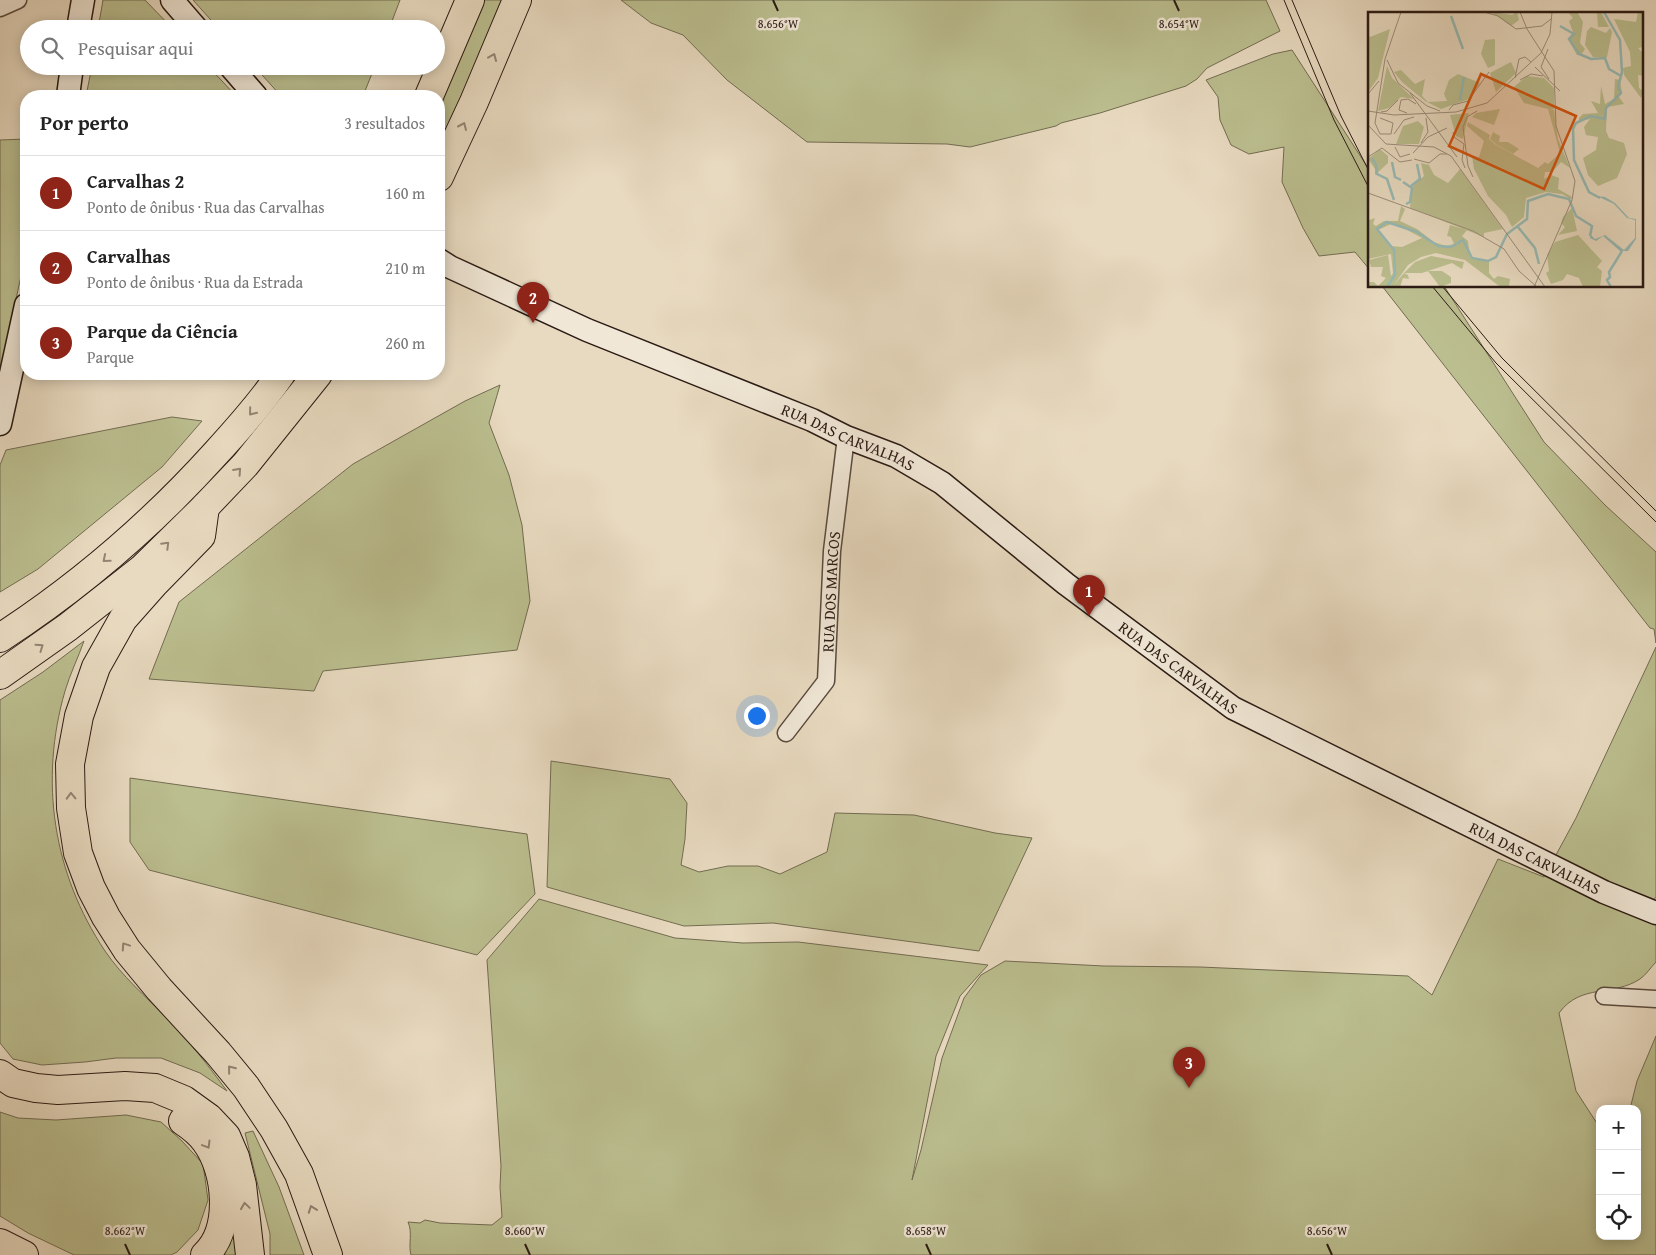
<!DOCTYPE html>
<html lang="pt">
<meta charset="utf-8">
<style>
body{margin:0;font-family:"Gentium Book Plus",serif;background:#f6f6f6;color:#222}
.controls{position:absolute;right:15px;bottom:15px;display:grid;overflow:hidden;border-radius:10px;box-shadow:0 2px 12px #0003}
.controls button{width:45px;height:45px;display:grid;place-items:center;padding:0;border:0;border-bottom:1px solid #e0e0e0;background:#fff;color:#222;font:25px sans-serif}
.you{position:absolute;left:756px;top:715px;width:18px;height:18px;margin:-12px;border:4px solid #fff;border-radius:50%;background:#1a73e8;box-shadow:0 0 0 8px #1a73e833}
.badge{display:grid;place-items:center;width:32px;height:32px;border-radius:50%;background:#8f2418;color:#fff;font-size:16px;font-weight:700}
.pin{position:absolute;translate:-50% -41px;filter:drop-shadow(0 1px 2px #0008)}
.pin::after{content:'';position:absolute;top:26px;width:18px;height:15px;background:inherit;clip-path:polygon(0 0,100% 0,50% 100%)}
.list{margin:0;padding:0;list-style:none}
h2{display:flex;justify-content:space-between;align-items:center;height:65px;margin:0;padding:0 20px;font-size:21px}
h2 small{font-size:16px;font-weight:400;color:#767676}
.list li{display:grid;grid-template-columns:32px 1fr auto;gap:15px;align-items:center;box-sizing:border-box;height:75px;padding:0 20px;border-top:1px solid #e0e0e0}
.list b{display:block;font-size:19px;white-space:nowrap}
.list p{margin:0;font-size:16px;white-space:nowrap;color:#767676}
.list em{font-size:16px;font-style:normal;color:#767676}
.icon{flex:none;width:28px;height:28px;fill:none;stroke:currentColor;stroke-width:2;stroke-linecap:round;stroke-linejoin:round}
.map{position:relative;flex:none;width:1656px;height:1255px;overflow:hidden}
.search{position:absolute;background:#fff;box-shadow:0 2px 12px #0003;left:20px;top:20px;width:425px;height:55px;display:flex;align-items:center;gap:12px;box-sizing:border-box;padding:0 18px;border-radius:28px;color:#767676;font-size:19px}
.panel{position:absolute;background:#fff;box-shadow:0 2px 12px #0003;left:20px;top:90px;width:425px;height:290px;border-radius:20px}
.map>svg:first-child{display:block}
.green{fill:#bbbe8f;stroke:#736c52}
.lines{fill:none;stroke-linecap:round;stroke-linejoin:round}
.street-casing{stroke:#5a4b3f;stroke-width:19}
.secondary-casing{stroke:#2b1b14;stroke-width:25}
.highway-casing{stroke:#2b1b14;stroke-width:30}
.street{stroke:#f0e7d6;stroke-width:16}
.secondary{stroke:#f0e7d6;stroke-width:22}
.highway{stroke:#e8dac0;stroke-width:28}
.tram{stroke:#2b1b14;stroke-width:1}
.oneway{stroke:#938473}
.ticks{fill:none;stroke:#2b1b14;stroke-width:2}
.labels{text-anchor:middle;stroke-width:5;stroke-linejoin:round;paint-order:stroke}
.street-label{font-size:16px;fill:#2b1b14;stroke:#f0e7d6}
.inset-river{fill:none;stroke:#97bab5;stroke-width:2.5}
.inset-road{fill:none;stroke:#9c8e7b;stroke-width:1}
.view{fill:#d5530d;fill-opacity:0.15;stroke:#d5530d;stroke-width:2.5}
.inset-edge{fill:none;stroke:#2b1b14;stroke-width:2.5}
.ticks-label{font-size:12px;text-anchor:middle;fill:#2b1b14;stroke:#f0e7d6;stroke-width:5;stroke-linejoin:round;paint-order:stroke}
</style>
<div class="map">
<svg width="1656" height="1255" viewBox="0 0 1656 1255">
<rect width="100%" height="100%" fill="#e8dac0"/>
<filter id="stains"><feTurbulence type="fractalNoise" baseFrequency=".004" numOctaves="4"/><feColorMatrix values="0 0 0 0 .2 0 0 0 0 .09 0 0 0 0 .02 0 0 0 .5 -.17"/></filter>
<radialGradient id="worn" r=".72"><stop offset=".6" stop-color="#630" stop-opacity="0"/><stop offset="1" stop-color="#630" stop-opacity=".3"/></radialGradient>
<g class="green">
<polygon points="103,0 145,0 173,29 98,29"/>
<polygon points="193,0 400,0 389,29 219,29"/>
<polygon points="484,0 502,0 473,70 439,144 439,108"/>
<polygon points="621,0 1266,0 1280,31 1207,68 1197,79 1186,86 1100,113 1061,123 1056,126 970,147 947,144 807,142 727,80 683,35 651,23"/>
<polygon points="1292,50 1370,171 1370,270 1355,252 1319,256 1303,228 1282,182 1284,147 1249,154 1231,145 1220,120 1218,97 1206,80 1273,54"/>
<polygon points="92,66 208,66 236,96 86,96"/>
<polygon points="254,66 375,66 363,96 281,96"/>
<polygon points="26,139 26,253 0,373 0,140"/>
<polygon points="1382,286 1444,286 1544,442 1605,505 1656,552 1656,643 1654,629 1650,628"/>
<polygon points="500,385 489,423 509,475 522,525 530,601 517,650 323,671 314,691 149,679 179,602 353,464 465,401"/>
<polygon points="172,417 202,421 162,467 38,569 0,592 0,465 6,450"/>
<path d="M84 641C78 658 70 674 65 691 39 781 53 873 105 951 122 976 146 997 167 1018 189 1041 208 1065 227 1091L200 1073 161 1058H116L85 1062 42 1065 13 1059 0 1043V700L43 672Z"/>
<path d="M1656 647V897L1649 907 1656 919V962C1651 967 1646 975 1640 979 1613 997 1581 983 1559 1013L1576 1091 1600 1128V1236H1637V1109H1630L1637 1081 1656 1036V1255H411C408 1244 413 1233 408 1222L420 1223 425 1220 440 1223 492 1225 502 1217 500 1187 501 1166 487 960 539 899 675 938 743 943 798 942 988 965 960 996 936 1056 912 1180 921 1150 942 1058 964 998 981 975 1005 961 1104 966 1200 967 1408 976 1432 995 1498 859 1544 877 1576 818Z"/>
<polygon points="551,761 670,779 687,803 685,839 681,865 699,872 728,866 758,866 780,874 827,852 835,813 914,815 995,833 1032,838 979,951 773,923 684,926 547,887"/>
<polygon points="130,778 527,834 535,894 477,955 149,870 130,842"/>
<polygon points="0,1112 18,1118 56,1120 126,1115 161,1122 182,1141 203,1164 208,1200 198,1230 177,1252 171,1255 74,1255 28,1233 0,1216"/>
<polygon points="253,1131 279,1187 304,1255 270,1255 270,1234 245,1133"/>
<polygon points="233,1228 237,1255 224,1255"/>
</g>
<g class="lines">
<defs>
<g id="street">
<polyline points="0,8 18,0"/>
<path id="s1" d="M786 733 826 681 832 551 846 437"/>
<polyline points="1604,996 1656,999"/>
</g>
<g id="secondary">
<polyline points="172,0 197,29"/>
<polyline points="78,29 83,0"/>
<polyline points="230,66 256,96"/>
<polyline points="68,96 72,66"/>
<path id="s2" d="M439 260 450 267 587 330 812 420 846 437 896 456 942 483 1066 584 1233 708 1604 892 1656 913"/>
<polyline points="0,424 26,305"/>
</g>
<g id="highway">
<polyline points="429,96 470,0"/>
<polyline points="439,177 474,102 517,0"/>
<polyline points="205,507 201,536 154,584 123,619 96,667 79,716 70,764 71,808 78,853 91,888 106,917 127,950 159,989 218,1053 246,1087 274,1129 299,1174 328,1255"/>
<path d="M0 638C80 586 152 524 216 453 239 428 262 402 281 374"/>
<polyline points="0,675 68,627 143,568 205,507 245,465 318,374"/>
<polyline points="0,1074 13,1083 36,1088 58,1090 125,1086 155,1088 184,1100 209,1118 226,1136 235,1157 242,1185 250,1255"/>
<path d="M183 1121C192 1127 200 1133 206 1142 227 1170 233 1229 205 1255"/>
<polyline points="0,1243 24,1255"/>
</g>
</defs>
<use href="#street" class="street-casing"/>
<use href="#secondary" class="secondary-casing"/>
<use href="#highway" class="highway-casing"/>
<use href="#street" class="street"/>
<use href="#secondary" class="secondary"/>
<use href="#highway" class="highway"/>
<g class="tram">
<polyline points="1284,0 1334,120 1370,190"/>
<polyline points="1292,0 1341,116 1370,173"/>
<polyline points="1432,286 1496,363 1656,522"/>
<polyline points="1442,286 1502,358 1656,511"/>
</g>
</g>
<defs><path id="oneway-chevron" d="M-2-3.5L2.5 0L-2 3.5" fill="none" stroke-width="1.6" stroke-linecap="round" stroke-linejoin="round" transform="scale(1.25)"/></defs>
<g class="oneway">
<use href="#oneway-chevron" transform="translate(493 57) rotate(-67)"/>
<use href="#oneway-chevron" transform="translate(463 126) rotate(-66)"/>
<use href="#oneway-chevron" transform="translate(252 412) rotate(129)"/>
<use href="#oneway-chevron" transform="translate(238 471) rotate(-48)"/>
<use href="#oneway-chevron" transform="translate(166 545) rotate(-45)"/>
<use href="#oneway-chevron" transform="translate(106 559) rotate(140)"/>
<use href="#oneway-chevron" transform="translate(40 647) rotate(-35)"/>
<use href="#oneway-chevron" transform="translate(71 796) rotate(-92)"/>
<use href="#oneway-chevron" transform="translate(125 946) rotate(-124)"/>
<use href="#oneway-chevron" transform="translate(231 1069) rotate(-129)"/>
<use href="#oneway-chevron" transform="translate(207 1145) rotate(59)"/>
<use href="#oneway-chevron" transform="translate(245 1206) rotate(-98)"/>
<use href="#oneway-chevron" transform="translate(312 1209) rotate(-110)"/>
</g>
<path class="ticks" d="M773 0 778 11M1174 0 1179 11M125 1244 130 1255M525 1244 530 1255M926 1244 931 1255M1327 1244 1332 1255"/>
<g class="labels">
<g class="street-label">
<text dy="6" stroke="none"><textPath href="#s2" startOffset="446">RUA DAS CARVALHAS</textPath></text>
<text dy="6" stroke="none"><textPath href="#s1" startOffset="155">RUA DOS MARCOS</textPath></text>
<text dy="6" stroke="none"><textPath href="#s2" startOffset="851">RUA DAS CARVALHAS</textPath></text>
<text dy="6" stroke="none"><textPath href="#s2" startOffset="1256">RUA DAS CARVALHAS</textPath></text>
</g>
</g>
<g transform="translate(1368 12)">
<rect width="275" height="275" fill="#e8dac0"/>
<path d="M123 0 144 3 149 0 151 8 143 14ZM200 0H209L215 10 212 31 217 37 213 43H209L200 27 206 23 201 9 205 6ZM229 0H233L241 15H230ZM270 0H275V35L270 36 275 41V64L270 63 271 76 275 79 273 86 256 63 255 56 263 54 262 40 246 7 268 10ZM223 15 238 21 242 16 244 20 239 45H225L217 33 219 19ZM22 17 10 66 0 80V22L2 25ZM127 27V53L120 56 113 42 117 28ZM143 50 148 61 128 80 122 61ZM19 54 24 66 46 87 33 85 21 96 10 99ZM33 58 47 72 57 67 54 84 60 90 79 89 76 82 81 68 90 62 112 71 101 87 73 97 57 89 34 70 26 60ZM159 64 176 66 186 76V97H182L186 98 190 127 202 156 193 150 184 160H177L176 167 183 163 191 166 190 177 204 185 203 187 194 182 178 180 158 186 156 205 144 215 138 203 120 184 106 157 104 144 111 145 116 129 99 114 100 110 122 123 121 127 128 133 170 156 177 150 180 152 192 141 180 97 156 91 146 75ZM247 67 252 68 254 81 251 85 256 92 239 95 238 119 241 126 256 131 259 142 249 166 230 174 220 163 215 146 228 138 230 125 218 123 216 115 222 107 211 109V106L215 102 230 101 223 89 232 92 233 74 237 92 246 87ZM132 97 126 113 104 105 108 101ZM101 101 95 127 88 124 82 103ZM50 109 56 115 51 132H28L35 114ZM125 120 132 124 131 130H140L151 137 145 142 129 133 122 127ZM12 137 20 144V151L7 163V157L0 147ZM53 151 61 153 66 163 80 171 92 157 135 217 116 221V225L42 196 44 175 56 164ZM33 194 37 197 32 209 49 217 66 230 78 234 86 232 83 225 79 224 82 213 99 218 94 224 100 229 102 245 121 250V261L126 267 130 264 142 267 141 274H131L97 248 68 241 53 245 40 253 26 273 36 261 40 263 41 267 35 266 32 275H0V270H6L10 274 18 266 13 264 15 255H3L1 248 20 243 23 264 25 261 23 242 0 247V202L1 208 7 206 5 212 8 214 16 209H30ZM23 212H28L54 226 34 235 23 234 10 218ZM204 196 209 219 190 223 197 215 193 211 195 205ZM210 223 234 249 229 255 234 259 232 275H215L211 266 199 262 195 268 183 272 178 261 181 259 179 243 187 230ZM63 244 96 250 94 257 84 251 54 261H36L47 250ZM60 259H74L83 265V271L72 275Z" fill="#bbbe8f" fill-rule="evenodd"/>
<path d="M229 184 237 185 247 191 261 206 268 207V227L260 239H252L235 224 228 229 222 226V222L227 227 237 223 256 238 267 226V208L259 206 246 192Z" fill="#97bab5"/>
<path class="inset-river" d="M83 4 95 37M192 14 206 22 201 27 211 42 223 47 237 46 241 57 253 64M92 88 96 65M4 146 8 153 9 162 19 167 26 188M24 150 27 165 33 168M35 170 44 176 42 190 38 192M43 174 52 167 49 152M232 186 221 180 206 148 205 117 208 111 223 104 237 107 238 96 253 81 250 75 254 60 252 28 236 0M150 215 167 236 171 252M19 275 27 263 26 238 9 217 19 210 49 220 70 234 83 235 95 228 104 246 120 249 128 245 139 222 159 207 160 189 180 182 201 187 208 204 224 214 222 224M243 275 239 268 242 265 241 260 254 239"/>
<path class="inset-road" d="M62 0H104M116 0 130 4 148 17 174 14 183 7M152 0 159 17 186 59 188 114 207 169 204 188 166 275M180 37 173 55 181 67M19 48 30 71 59 94 72 99M167 55 192 79M147 66 151 47 157 45 163 50M152 68 163 62 175 64M42 81 89 145M0 82 11 69M81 98 85 93 100 89 121 60M0 99 26 103 88 100 119 91 173 41 182 22 184 0M13 100 19 99 30 88M39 101 31 98 33 88 40 87 48 92M12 106 25 111 23 122H12L7 111 17 47 33 0M0 113 18 132 66 135 83 144 177 275M85 120 86 125 96 132 94 148 97 156M26 122 36 108 46 105M53 131 60 120 58 106M27 135 32 145 42 142M45 141 60 125 79 116M0 145 14 136 32 150 44 148M46 147 61 151 72 142H79M105 165 100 154 95 115 99 105 109 99M0 181 105 219 136 237 151 259 169 275"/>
<path class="view" d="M113 62 208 104 176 177 81 134Z"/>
<rect width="275" height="275" class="inset-edge"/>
</g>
<g class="ticks-label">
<text x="778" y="28">8.656°W</text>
<text x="1179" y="28">8.654°W</text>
<text x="125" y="1235">8.662°W</text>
<text x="525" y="1235">8.660°W</text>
<text x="926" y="1235">8.658°W</text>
<text x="1327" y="1235">8.656°W</text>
</g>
<rect width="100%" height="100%" filter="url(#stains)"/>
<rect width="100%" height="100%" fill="url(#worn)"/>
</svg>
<div class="controls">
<button>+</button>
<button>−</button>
<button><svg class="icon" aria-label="locate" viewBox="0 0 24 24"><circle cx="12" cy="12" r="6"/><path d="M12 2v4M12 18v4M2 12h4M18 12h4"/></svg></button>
</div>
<div class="you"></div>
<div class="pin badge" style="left:1089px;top:616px">1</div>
<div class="pin badge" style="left:533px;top:323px">2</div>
<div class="pin badge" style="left:1189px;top:1088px">3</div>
<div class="search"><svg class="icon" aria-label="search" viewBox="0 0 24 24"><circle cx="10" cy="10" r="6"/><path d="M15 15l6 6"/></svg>Pesquisar aqui</div>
<section class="panel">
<h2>Por perto<small>3 resultados</small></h2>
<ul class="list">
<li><span class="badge">1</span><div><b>Carvalhas 2</b><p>Ponto de ônibus · Rua das Carvalhas</p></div><em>160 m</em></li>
<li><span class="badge">2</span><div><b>Carvalhas</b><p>Ponto de ônibus · Rua da Estrada</p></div><em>210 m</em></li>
<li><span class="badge">3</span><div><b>Parque da Ciência</b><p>Parque</p></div><em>260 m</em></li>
</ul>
</section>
</div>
